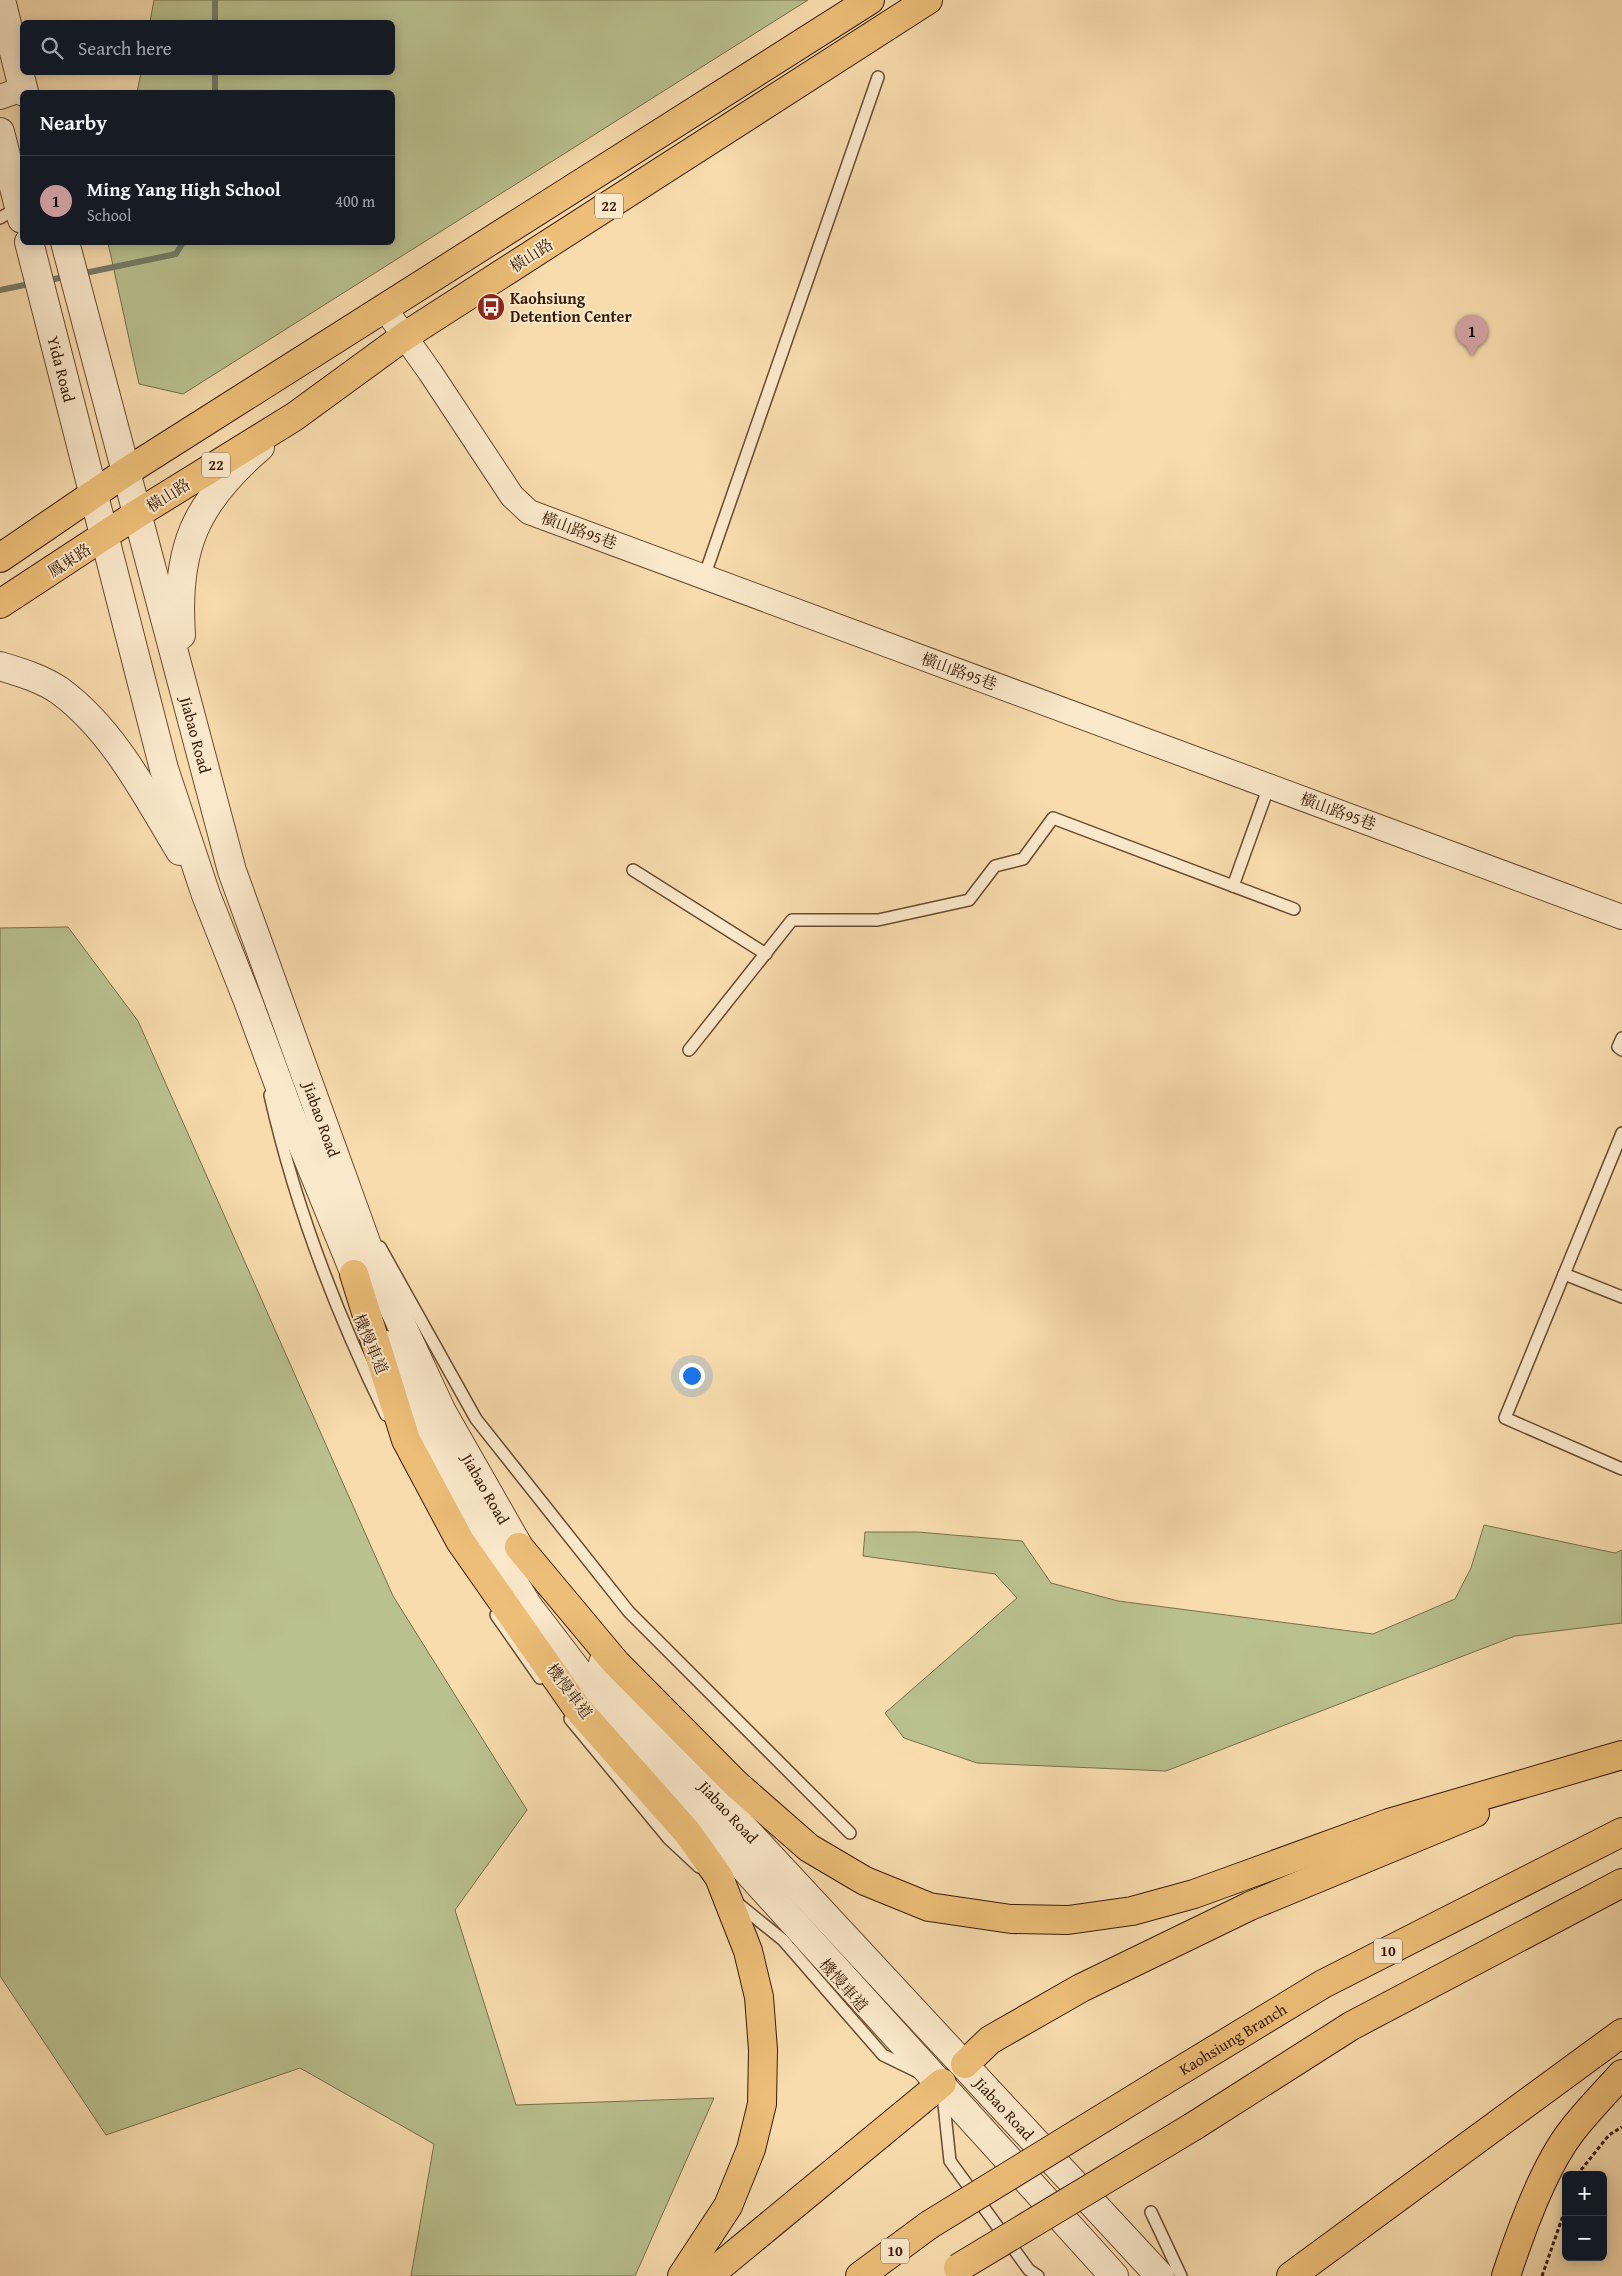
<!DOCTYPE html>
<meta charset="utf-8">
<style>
body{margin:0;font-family:"Gentium Book Plus","Noto Serif TC",serif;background:#20242c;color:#f1f3f6}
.controls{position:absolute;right:15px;bottom:15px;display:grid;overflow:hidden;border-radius:8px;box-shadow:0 2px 12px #0003}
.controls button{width:45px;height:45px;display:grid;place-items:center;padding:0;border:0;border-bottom:1px solid #363941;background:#171b24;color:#f1f3f6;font:25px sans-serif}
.you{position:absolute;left:691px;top:1375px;width:18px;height:18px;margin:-12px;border:4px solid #fff;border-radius:50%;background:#1a73e8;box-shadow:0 0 0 8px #1a73e833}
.badge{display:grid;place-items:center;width:32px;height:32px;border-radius:50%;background:#c59692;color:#111;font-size:16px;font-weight:700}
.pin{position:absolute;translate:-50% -41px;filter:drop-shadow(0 1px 2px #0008)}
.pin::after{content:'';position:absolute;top:26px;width:18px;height:15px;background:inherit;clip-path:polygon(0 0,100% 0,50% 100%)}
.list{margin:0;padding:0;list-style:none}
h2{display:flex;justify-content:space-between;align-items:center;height:65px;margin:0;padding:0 20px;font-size:21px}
h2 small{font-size:16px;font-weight:400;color:#9ea1a6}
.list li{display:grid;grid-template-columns:32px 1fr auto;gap:15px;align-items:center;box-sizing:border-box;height:90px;padding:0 20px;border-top:1px solid #363941}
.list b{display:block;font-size:19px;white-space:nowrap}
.list p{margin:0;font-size:16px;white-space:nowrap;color:#9ea1a6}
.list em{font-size:16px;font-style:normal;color:#9ea1a6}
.icon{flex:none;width:28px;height:28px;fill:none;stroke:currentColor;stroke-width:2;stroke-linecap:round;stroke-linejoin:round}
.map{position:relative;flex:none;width:1622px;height:2276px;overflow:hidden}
.search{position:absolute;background:#171b24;box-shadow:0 2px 12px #0003;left:20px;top:20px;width:375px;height:55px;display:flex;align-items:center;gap:12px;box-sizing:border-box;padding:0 18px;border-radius:8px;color:#9ea1a6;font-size:19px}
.panel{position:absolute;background:#171b24;box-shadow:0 2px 12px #0003;left:20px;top:90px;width:375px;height:155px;border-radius:8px}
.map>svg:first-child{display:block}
.green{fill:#b9c18e;stroke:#796e4a}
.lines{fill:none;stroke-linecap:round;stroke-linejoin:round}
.stream{stroke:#757c68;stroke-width:6}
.service-casing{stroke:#694b30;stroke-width:14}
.minor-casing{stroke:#694b30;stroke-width:26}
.tertiary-casing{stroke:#694b30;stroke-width:30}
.primary-casing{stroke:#391b06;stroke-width:30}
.motorway-casing{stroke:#391b06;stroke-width:30}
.path{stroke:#391b06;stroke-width:3;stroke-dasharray:4 2.5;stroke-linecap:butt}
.service{stroke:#fae8ca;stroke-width:11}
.minor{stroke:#fae8ca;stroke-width:24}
.tertiary{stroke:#fae8ca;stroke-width:28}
.primary{stroke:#ecbe77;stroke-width:28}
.motorway{stroke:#ecbe77;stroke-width:28}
.motorway-bridge-casing{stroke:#391b06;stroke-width:30;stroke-linecap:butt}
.motorway-bridge{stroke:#ecbe77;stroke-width:28}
.labels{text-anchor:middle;stroke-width:4;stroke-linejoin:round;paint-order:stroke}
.shield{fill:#fae8ca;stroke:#735841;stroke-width:1}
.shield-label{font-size:15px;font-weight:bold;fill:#391b06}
.street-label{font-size:16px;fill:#391b06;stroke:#fae8ca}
.poi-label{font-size:16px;font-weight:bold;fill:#391b06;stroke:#fae8ca;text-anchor:start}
</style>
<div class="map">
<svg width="1622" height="2276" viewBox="0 0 1622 2276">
<rect width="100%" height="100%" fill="#f8dcae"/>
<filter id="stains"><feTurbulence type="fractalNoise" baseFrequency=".004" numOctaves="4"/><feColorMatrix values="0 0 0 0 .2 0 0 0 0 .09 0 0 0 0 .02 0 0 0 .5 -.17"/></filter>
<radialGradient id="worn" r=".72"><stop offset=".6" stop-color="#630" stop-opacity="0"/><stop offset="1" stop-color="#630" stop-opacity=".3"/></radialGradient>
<g class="green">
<polygon points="154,0 808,0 183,394 139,384 108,243 392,242 392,92 137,92 141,73 392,72 392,22 150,22"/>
<polygon points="68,927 138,1021 393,1596 527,1810 455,1910 516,2105 714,2098 635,2276 411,2276 434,2144 300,2068 106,2135 0,1976 0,928"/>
<polygon points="1484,1525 1615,1553 1622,1550 1622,1623 1515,1636 1166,1771 977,1763 904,1738 885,1713 1017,1598 995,1574 863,1556 865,1532 918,1532 1022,1541 1051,1583 1118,1601 1373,1634 1455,1599 1471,1568"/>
</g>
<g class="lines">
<g class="stream">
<polyline points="215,0 215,22"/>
<polyline points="215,72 215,92"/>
<polyline points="80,274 176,254 183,242"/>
<polyline points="46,281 68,276"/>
<polyline points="0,290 34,283"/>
</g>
<defs>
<g id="service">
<polyline points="0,218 19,207"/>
<polyline points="704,577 878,77"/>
<polyline points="633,870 766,954"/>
<polyline points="1233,886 1269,786"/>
<polyline points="1622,1038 1618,1047 1622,1050"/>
<polyline points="689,1050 792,920 878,920 969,900 995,866 1023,859 1053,818 1294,909"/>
<path d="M270 1095C295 1206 336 1313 386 1415"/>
<polyline points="1622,1133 1505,1418 1622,1469"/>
<polyline points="380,1247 476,1419 629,1612 850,1833"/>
<polyline points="1564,1274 1622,1297"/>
<polyline points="496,1615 540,1678"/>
<polyline points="570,1719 669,1839 699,1867"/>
<polyline points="736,1902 783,1940 883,2055 918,2072"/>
<polyline points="943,2095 950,2161 1029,2270 1038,2276"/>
<polyline points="1151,2212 1181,2276"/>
</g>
<g id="minor">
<polyline points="0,97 23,89"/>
<polyline points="385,309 430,372 512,496 529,512 1622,917"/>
</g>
<g id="tertiary">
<polyline points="1,0 24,92"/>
<polyline points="0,132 22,219"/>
<path id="s1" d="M29 242 164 769 206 895 248 1001 289 1112 364 1296"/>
<path id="s2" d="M65 242 232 871 376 1270 442 1412 519 1547 532 1566"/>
<path d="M181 635C175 549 195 503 260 447"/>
<path d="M0 666C20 672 43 679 60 691 114 731 146 795 180 851"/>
<polyline points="386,1345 451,1479 528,1606 609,1712 728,1850 1114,2276"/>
<path id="s3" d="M603 1663 673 1752 1160 2276"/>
</g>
<g id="primary">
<polyline points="0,558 126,472 870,0"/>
<polyline points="0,604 137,514 294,417 405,336 928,0"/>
</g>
<g id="motorway">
<polyline points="354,1274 406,1440 460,1541 577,1708 687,1832 719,1877 748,1951 759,1997 763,2050 762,2104 751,2149 728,2206 682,2276"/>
<polyline points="519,1547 616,1663 736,1784 809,1848 865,1881 929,1907 1011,1919 1068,1920 1132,1911 1194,1894 1389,1823 1622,1755"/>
<polyline points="965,2064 990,2040 1081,1988 1250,1906 1475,1813"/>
<path id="s4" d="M1160 2083 1323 1984 1622 1832"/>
<polyline points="1194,2126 1351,2026 1622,1883"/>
<polyline points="708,2276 942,2083"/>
<polyline points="860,2276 929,2225"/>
<polyline points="1291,2276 1622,2033"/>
<path d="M1506 2276C1520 2233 1544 2167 1571 2132 1586 2112 1605 2093 1622 2074"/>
</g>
</defs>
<use href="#service" class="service-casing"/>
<use href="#minor" class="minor-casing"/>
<use href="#tertiary" class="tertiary-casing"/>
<use href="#primary" class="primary-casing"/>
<use href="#motorway" class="motorway-casing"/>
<g class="path">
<polyline points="1577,2175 1609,2135 1622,2127"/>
<polyline points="1542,2276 1566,2207"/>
</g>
<use href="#service" class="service"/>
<use href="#minor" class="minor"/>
<use href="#tertiary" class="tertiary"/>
<use href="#primary" class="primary"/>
<use href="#motorway" class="motorway"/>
<defs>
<g id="motorway-bridge">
<polyline points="929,2225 1160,2083"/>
<polyline points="958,2268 1194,2126"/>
</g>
</defs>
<use href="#motorway-bridge" class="motorway-bridge-casing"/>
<use href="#motorway-bridge" class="motorway-bridge"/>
</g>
<defs>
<symbol id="bus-disc" viewBox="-11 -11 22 22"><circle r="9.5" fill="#8f2418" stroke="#fae8ca"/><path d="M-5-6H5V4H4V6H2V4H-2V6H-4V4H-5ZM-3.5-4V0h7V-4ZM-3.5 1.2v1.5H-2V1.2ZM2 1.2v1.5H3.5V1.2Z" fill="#fff"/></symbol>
</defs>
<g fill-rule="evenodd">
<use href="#bus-disc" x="475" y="291" width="32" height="32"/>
</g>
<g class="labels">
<g class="shield">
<rect x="595" y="193.5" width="28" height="25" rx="4"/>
<rect x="202" y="452.5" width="28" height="25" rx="4"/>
<rect x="1374" y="1938.5" width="28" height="25" rx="4"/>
<rect x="881" y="2238.5" width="28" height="25" rx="4"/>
</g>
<g class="shield-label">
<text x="609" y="211">22</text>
<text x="216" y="470">22</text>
<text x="1388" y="1956">10</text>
<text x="895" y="2256">10</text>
</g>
<g class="street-label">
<text transform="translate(531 255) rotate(-33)" y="6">橫山路</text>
<text dy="6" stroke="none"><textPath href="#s1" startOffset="131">Yida Road</textPath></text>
<text transform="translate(168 495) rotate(-32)" y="6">橫山路</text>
<text transform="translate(579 530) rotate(20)" y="6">橫山路95巷</text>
<text transform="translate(69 560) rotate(-33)" y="6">鳳東路</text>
<text transform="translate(959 671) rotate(20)" y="6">橫山路95巷</text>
<text dy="6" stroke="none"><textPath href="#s2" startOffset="510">Jiabao Road</textPath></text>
<text transform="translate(1338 811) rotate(20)" y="6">橫山路95巷</text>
<text dy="6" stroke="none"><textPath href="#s2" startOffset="915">Jiabao Road</textPath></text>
<text transform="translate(371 1344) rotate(67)" y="6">機慢車道</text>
<text dy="6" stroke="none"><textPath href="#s2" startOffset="1320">Jiabao Road</textPath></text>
<text transform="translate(570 1691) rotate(53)" y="6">機慢車道</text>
<text dy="6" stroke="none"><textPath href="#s3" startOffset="195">Jiabao Road</textPath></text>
<text transform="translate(844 1985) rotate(49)" y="6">機慢車道</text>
<text dy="6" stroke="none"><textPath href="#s4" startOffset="85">Kaohsiung Branch</textPath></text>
<text dy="6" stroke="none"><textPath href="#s3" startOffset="600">Jiabao Road</textPath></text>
</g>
<g class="poi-label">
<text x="510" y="304">Kaohsiung<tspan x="510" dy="18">Detention Center</tspan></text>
</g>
</g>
<rect width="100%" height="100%" filter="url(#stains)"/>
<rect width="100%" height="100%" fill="url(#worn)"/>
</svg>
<div class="controls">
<button>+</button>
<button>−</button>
</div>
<div class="you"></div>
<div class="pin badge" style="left:1472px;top:356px">1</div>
<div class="search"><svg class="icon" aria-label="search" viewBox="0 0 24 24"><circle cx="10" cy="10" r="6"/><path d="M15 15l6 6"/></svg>Search here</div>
<section class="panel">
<h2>Nearby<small></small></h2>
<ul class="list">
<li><span class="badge">1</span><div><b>Ming Yang High School</b><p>School</p></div><em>400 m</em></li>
</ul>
</section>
</div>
